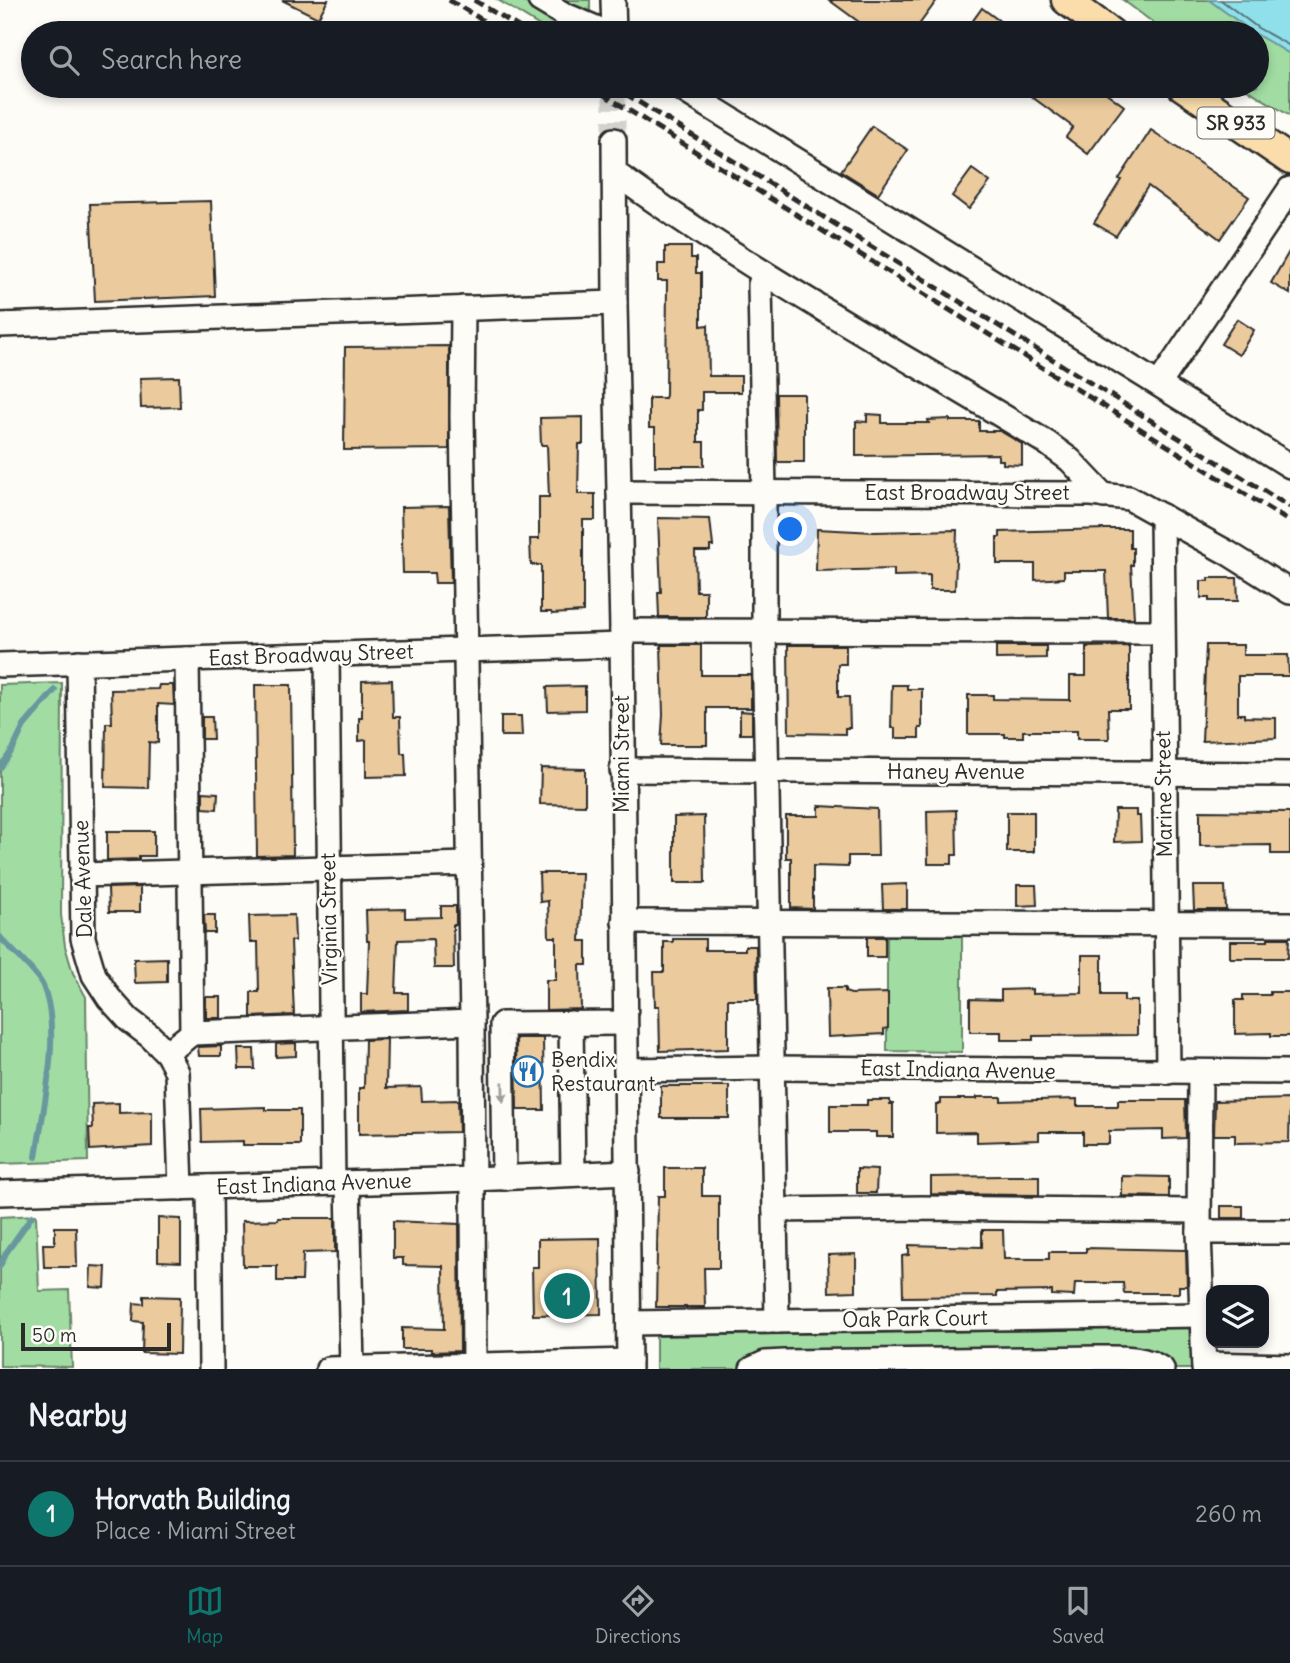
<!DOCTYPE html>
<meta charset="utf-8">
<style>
body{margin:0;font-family:Delius,sans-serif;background:#242831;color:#f1f3f6}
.controls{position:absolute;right:21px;bottom:21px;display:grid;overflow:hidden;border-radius:14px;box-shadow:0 4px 10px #0003}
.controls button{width:63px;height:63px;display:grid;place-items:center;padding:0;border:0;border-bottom:2px solid #363941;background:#171b24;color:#f1f3f6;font:35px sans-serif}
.scale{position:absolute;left:21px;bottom:18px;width:150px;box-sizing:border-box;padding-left:7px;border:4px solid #2b2b2b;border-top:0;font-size:19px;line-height:24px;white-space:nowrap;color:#2b2b2b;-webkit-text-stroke:5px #fdfcf7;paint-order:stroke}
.you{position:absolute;left:791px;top:530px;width:24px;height:24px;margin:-18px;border:5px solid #fff;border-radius:50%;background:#1a73e8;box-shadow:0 0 0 10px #1a73e833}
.badge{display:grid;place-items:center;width:46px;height:46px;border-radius:50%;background:#0f766e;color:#fff;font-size:23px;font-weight:700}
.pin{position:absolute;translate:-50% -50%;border:4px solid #fff;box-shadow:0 2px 7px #0006}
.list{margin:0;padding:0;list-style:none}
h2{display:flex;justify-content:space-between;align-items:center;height:91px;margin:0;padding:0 28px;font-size:30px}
h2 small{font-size:23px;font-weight:400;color:#9ea1a6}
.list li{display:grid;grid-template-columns:46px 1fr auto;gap:21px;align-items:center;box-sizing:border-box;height:105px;padding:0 28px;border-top:2px solid #363941}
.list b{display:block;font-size:26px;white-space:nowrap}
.list p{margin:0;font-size:23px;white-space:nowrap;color:#9ea1a6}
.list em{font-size:23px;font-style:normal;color:#9ea1a6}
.icon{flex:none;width:38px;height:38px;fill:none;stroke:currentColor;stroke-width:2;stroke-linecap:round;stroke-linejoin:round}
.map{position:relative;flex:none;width:1290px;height:1369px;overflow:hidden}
.search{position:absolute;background:#171b24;box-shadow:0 4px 10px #0003;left:21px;right:21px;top:21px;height:77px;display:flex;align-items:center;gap:18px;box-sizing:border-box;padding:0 24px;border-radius:38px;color:#9ea1a6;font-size:26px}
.sheet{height:196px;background:#171b24}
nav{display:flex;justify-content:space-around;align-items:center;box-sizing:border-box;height:98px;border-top:2px solid #363941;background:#171b24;font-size:19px;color:#9ea1a6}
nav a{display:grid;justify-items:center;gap:4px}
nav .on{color:#0f766e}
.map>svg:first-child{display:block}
.green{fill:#a1dda3;stroke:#668467;stroke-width:2}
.water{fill:#90e0eb;stroke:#68989e;stroke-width:2}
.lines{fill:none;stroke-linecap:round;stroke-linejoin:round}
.shore{stroke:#537378;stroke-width:2}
.stream{stroke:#68989e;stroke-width:6}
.building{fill:#ebca9d;stroke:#2b2b2b;stroke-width:2}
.minor-tunnel{stroke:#d3d2ce;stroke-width:23;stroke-dasharray:23 11;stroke-linecap:butt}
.minor-casing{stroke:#2b2b2b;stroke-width:28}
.major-casing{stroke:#2b2b2b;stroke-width:33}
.minor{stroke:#fdfcf7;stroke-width:23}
.major{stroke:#fbddab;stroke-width:28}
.rail{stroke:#2b2b2b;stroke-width:5;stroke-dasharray:10 5;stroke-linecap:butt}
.oneway{fill:#9e9e9b}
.labels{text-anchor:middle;stroke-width:5;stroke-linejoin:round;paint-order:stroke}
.shield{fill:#fdfcf7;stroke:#6a6a68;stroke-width:2}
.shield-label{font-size:19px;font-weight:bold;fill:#2b2b2b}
.street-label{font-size:21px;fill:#2b2b2b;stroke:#fdfcf7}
.poi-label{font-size:21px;fill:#2b2b2b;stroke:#fdfcf7;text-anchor:start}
</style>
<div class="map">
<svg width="1290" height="1369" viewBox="0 0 1290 1369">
<rect width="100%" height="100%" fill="#fdfcf7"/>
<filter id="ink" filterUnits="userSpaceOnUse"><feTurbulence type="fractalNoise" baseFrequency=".0143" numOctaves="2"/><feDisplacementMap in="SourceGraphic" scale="14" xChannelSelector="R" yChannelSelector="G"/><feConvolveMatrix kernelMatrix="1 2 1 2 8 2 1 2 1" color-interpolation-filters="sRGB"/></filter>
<g filter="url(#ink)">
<g class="green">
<polygon points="498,0 521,0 581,33 551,33"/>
<polygon points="549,0 590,0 590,19"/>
<polygon points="1123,0 1209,0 1255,33 1167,33"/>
<polygon points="1257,34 1290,54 1290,116 1242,86 1257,86"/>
<polygon points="62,683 61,915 65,946 73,973 86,997 88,1161 0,1164 0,685"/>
<polygon points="887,930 962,930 962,1052 887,1051"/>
<polygon points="36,1215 39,1291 69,1290 72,1367 0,1366 0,1217"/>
<polygon points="1189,1328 1196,1338 1196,1369 656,1369 656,1336"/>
</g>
<polygon class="water" points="1209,0 1290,0 1290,54 1254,33"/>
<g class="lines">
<polyline class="shore" points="1221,0 1258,28 1290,46"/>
<g class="stream">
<polyline points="0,768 13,749 24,726 55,690"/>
<path d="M0 937C10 949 38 973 43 986 62 1031 43 1109 36 1157"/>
<polyline points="0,1266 6,1253 32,1216"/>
</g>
</g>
<g class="building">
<polygon points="282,0 328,0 318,18"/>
<polygon points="829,0 937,0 913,33 874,33"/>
<polygon points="982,8 1001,22 993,33 964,33"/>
<polygon points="1017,86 1097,86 1124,106 1088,154 1066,137 1073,127"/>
<polygon points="872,126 908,150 878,194 841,171"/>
<polygon points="1151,130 1249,197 1220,239 1148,186 1116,236 1094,223 1121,180 1119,179"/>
<polygon points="972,169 990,182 969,209 952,196"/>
<polygon points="211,201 215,296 95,301 90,204"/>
<polygon points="665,247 691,247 691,258 696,258 696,273 701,273 701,326 708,325 709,376 741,376 741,392 702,392 702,410 698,410 698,442 704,442 704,466 655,466 655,428 649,428 649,398 665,398 666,395 667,281 658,281 658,264 665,264"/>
<polygon points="1290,250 1290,294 1271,283"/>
<polygon points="1237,319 1254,330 1239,355 1221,344"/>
<polygon points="449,346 449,449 344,450 345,347"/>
<polygon points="179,377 180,407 141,408 140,378"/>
<polygon points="776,394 804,394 804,462 777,462"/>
<polygon points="867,414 882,415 882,423 929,423 928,420 950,419 950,421 979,421 979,431 1000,431 1022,444 1022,465 1003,464 1003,460 998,460 998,454 856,456 856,421 867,422"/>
<polygon points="583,417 583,444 579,444 578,494 595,494 595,520 583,520 583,612 552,614 551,612 541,612 541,565 531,565 530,539 539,539 539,497 549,497 547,445 541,445 540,418"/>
<polygon points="449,506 451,583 435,583 434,573 403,573 401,507"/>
<polygon points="658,518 710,519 713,546 710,546 710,551 695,551 696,591 706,591 706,617 659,617 658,592 661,592"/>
<polygon points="817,529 875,532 957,530 955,590 930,590 930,575 894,576 894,569 816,571"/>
<polygon points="1106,529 1130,529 1130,548 1133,548 1133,565 1131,565 1134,618 1108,618 1106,571 1064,571 1064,578 1035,580 1035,564 997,564 997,537 1000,537 1000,532"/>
<polygon points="1209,578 1237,578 1238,601 1209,601 1209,598 1201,598 1201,581 1209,581"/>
<polygon points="661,645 701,645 701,675 751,675 751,708 707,708 707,745 661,745 663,715"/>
<polygon points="788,645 846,645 846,664 838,664 838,697 849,697 850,728 845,728 845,734 789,733"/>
<polygon points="1206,645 1243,645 1243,655 1288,655 1289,676 1238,676 1238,714 1244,714 1244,717 1276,718 1276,738 1202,741"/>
<polygon points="996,646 1046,646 1046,658 996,659"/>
<polygon points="1129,646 1129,709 1108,709 1109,739 1077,739 1077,731 1023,731 1023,737 1005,737 1005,734 968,734 968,695 993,695 993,699 1070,700 1070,676 1086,676 1086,647"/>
<polygon points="392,680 393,717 400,717 401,753 405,753 406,776 366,777 366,740 359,741 359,718 362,718 362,681"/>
<polygon points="159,685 173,685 174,705 158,704 158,743 149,742 148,788 105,787 106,723 112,723 111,690 158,689"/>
<polygon points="255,685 291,685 293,855 257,856"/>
<polygon points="892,685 907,685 907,689 922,689 922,728 919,728 919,738 895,738 895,728 891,728"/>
<polygon points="585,686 585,710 548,711 547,687"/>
<polygon points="740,711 752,712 752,734 740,734"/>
<polygon points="501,716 521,716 522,736 501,736"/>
<polygon points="202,717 212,717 213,739 202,739"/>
<polygon points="541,768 585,769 585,805 540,804"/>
<polygon points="203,792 218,793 217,809 203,808"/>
<polygon points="819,806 877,809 878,856 848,856 848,867 813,866 813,909 791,908 791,858 786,858 786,816 819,816"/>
<polygon points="956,810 957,855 952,855 952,864 928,864 927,811"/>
<polygon points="1115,810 1136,810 1136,816 1140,816 1141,841 1114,842"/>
<polygon points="1200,811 1290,812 1290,854 1271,854 1271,845 1200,846"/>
<rect x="1007" y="812" width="27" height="40"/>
<polygon points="704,816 705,883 674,883 674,817"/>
<polygon points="107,831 154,831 154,856 139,856 139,859 107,860"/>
<polygon points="539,873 582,873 580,941 587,941 587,965 580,965 581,1009 546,1010 546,980 556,980 556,937 549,937 548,901 540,902"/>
<polygon points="907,884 907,909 883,909 882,885"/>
<polygon points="1017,885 1036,885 1037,905 1017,906"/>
<polygon points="1193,886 1225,886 1226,910 1194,910"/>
<polygon points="140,887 140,912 109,912 108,888"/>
<polygon points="441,906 456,906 456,925 453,925 454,968 434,968 433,939 398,940 396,993 408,993 408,1010 361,1012 361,994 367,994 369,941 367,941 366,910 405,909 405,918 441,917"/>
<polygon points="204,915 215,915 215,933 205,933"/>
<polygon points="294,915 295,941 291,941 294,1015 251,1017 251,992 259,992 258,942 250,942 249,916"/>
<rect x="867" y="937" width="18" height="20"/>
<polygon points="1268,938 1289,938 1288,958 1230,958 1230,941 1268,941"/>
<polygon points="673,939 705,939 705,950 745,950 745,946 756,946 757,999 728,999 728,1049 660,1051 659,1006 655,1006 654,972 664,972 664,942 673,942"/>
<polygon points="1082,955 1102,955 1102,995 1124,995 1124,1001 1137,1001 1137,1035 1033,1036 1033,1040 1001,1040 1001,1032 970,1032 970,999 1001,1000 1001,990 1032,989 1032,994 1082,993"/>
<polygon points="167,958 167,982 135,983 134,959"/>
<polygon points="827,988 845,988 845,992 851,994 888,993 888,1028 884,1029 884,1034 828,1037"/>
<polygon points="1270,992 1290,992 1290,1036 1271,1036 1271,1033 1235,1034 1235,1000 1243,1000 1243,995 1270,995"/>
<rect x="206" y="997" width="15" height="21"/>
<polygon points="516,1038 543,1038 544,1110 517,1110"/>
<polygon points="387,1039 386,1088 421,1087 422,1101 458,1100 459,1132 359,1134 359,1088 364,1088 365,1040"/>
<polygon points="296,1043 296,1056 276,1057 276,1044"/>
<polygon points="221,1046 221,1056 199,1056 198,1047"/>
<polygon points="238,1049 254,1049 255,1069 239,1069"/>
<rect x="661" y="1086" width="68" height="32"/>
<polygon points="977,1097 1001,1097 1001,1101 1077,1099 1077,1106 1118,1106 1118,1100 1185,1100 1186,1138 1163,1139 1163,1130 1109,1131 1109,1144 1083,1144 1083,1132 1039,1132 1039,1140 977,1142 977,1132 936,1133 936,1104 941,1104 941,1099 977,1099"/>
<polygon points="1290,1099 1289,1142 1235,1143 1235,1135 1214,1135 1215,1101"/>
<polygon points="867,1100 890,1100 890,1104 893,1104 893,1137 876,1137 876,1132 830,1132 830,1105 867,1105"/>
<polygon points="119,1103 119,1113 152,1112 152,1146 90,1150 89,1128 93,1128 92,1104"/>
<polygon points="266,1107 266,1110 300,1110 300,1145 243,1145 243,1141 202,1142 201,1109"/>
<polygon points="665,1168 702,1168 702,1196 719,1196 719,1268 704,1268 705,1307 656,1307 658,1196 665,1196"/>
<polygon points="857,1169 877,1170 876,1193 857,1193"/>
<polygon points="1003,1176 1039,1176 1039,1195 931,1194 931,1177"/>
<polygon points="1122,1176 1169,1177 1169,1197 1122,1196"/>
<rect x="1221" y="1206" width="22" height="12"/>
<polygon points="158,1218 181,1219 181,1262 158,1261"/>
<polygon points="278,1218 335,1218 335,1252 303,1253 302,1281 277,1281 277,1266 243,1266 242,1221 278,1220"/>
<polygon points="393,1221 459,1224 460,1351 431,1352 431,1349 402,1349 402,1328 444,1329 443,1266 403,1265 403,1258 393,1258"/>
<polygon points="55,1227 76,1227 77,1267 44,1267 43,1244 55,1244"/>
<polygon points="982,1230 1003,1230 1004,1259 1049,1259 1049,1252 1086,1252 1086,1248 1186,1250 1187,1286 1179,1286 1179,1293 1124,1293 1123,1283 1075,1283 1074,1296 1052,1295 1052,1291 997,1292 997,1296 903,1297 902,1256 909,1255 909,1245 982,1247"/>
<polygon points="600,1238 601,1314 533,1315 532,1267 538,1267 538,1239"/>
<polygon points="856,1254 856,1291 829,1292 828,1255"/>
<polygon points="91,1266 106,1267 105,1288 90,1287"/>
<polygon points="144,1296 180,1297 179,1354 142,1353 143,1322 133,1321 134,1303 144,1304"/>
</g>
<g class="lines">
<polyline class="minor-tunnel" points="614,86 614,140"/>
<defs>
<g id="minor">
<polyline points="540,0 565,15 608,33"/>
<polyline points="613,0 614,33"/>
<polyline points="677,86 1290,466"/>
<polyline points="614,140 615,303 622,631 629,1369"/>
<path d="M615 173C752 273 902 354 1047 443L1070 460 1104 496"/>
<polyline points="764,273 760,285 764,492 764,632 777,1321"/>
<polyline points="463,308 462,416 472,1022 474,1369"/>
<polyline points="0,325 615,303"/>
<polyline points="1159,384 1290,189"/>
<polyline points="619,492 1091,494 1129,498 1228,553 1290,592"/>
<polyline points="1162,516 1168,1072"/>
<polyline points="622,631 1162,632"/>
<polyline points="327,654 333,1183"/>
<polyline points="79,662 83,938 94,975 109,998 129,1020 150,1036 167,1053 177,1072 181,1188"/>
<polyline points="0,665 622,645"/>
<polyline points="622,770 1290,774"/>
<polyline points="81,875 469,864"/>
<polyline points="624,922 1290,924"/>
<polyline points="571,1023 573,1174"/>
<polyline points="192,1033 472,1022"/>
<polyline points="167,1053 192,1033 187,659"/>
<polyline points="626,1070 774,1068 1290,1072"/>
<polyline points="1200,1072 1199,1232 1204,1369"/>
<polyline points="504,1178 502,1024 625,1023"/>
<polyline points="348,1183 352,1369"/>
<polyline points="209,1187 211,1369"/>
<polyline points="0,1193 473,1179 628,1172"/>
<polyline points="775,1210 921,1208 1198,1211"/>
<polyline points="1199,1232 1290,1232"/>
<polyline points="629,1323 1201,1315"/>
<polyline points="1204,1364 1290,1366"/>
<polyline points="328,1369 629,1361"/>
<path d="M752 1369 765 1363 784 1362 1099 1358C1121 1358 1143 1356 1162 1369"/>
</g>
<g id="major">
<polyline points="1066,0 1111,33"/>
<polyline points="1182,86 1290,160"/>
</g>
</defs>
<use href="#minor" class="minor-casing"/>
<use href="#major" class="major-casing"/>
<use href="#minor" class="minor"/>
<use href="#major" class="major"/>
<g class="rail">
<polyline points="449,0 504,33"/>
<polyline points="474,0 528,33"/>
<polyline points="590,86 1290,522"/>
<polyline points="613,86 1290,507"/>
</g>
</g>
<defs><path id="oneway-solid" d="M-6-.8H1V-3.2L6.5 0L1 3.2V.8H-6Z" transform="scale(1.75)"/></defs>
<use class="oneway" href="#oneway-solid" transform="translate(503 1092) rotate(89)"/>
</g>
<defs>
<symbol id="restaurant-ring" viewBox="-11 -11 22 22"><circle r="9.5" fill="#fdfcf7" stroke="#1f6fb2" stroke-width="1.5"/><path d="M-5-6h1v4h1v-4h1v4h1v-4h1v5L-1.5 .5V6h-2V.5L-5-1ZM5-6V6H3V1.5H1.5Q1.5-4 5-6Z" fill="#1f6fb2"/></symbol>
</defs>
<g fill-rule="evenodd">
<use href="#restaurant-ring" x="510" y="1054" width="35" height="35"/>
</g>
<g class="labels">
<rect class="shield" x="1197.5" y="107.5" width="77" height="31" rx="5"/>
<g class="shield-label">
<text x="1236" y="130">SR 933</text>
</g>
<g class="street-label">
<text x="967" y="500">East Broadway Street</text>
<text transform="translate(311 655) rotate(-2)" y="7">East Broadway Street</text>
<text transform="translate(622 754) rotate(-90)" y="7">Miami Street</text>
<text x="956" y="779">Haney Avenue</text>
<text transform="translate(1164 794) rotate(-91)" y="7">Marine Street</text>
<text transform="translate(83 879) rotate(-92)" y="7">Dale Avenue</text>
<text transform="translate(329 919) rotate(-91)" y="7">Virginia Street</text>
<text transform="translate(958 1070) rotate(1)" y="7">East Indiana Avenue</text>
<text transform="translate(314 1184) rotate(-2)" y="7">East Indiana Avenue</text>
<text transform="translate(915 1319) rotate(-1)" y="7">Oak Park Court</text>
</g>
<g class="poi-label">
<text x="551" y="1067">Bendix<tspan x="551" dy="24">Restaurant</tspan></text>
</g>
</g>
</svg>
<div class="controls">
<button><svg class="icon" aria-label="layers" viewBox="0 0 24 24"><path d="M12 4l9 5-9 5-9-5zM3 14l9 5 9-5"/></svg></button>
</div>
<div class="scale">50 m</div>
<div class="you"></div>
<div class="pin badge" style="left:567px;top:1296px">1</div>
<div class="search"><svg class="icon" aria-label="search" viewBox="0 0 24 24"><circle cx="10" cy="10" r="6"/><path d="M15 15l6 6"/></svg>Search here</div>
</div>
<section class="sheet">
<h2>Nearby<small></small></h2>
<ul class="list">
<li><span class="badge">1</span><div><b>Horvath Building</b><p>Place · Miami Street</p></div><em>260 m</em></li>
</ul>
</section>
<nav>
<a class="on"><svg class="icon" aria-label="map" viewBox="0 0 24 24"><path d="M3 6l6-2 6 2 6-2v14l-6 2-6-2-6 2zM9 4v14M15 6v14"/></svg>Map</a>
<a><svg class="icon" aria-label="directions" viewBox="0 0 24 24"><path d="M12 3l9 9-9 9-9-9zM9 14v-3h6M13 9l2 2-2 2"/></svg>Directions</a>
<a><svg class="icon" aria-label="saved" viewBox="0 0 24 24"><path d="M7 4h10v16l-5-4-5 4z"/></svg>Saved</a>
</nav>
